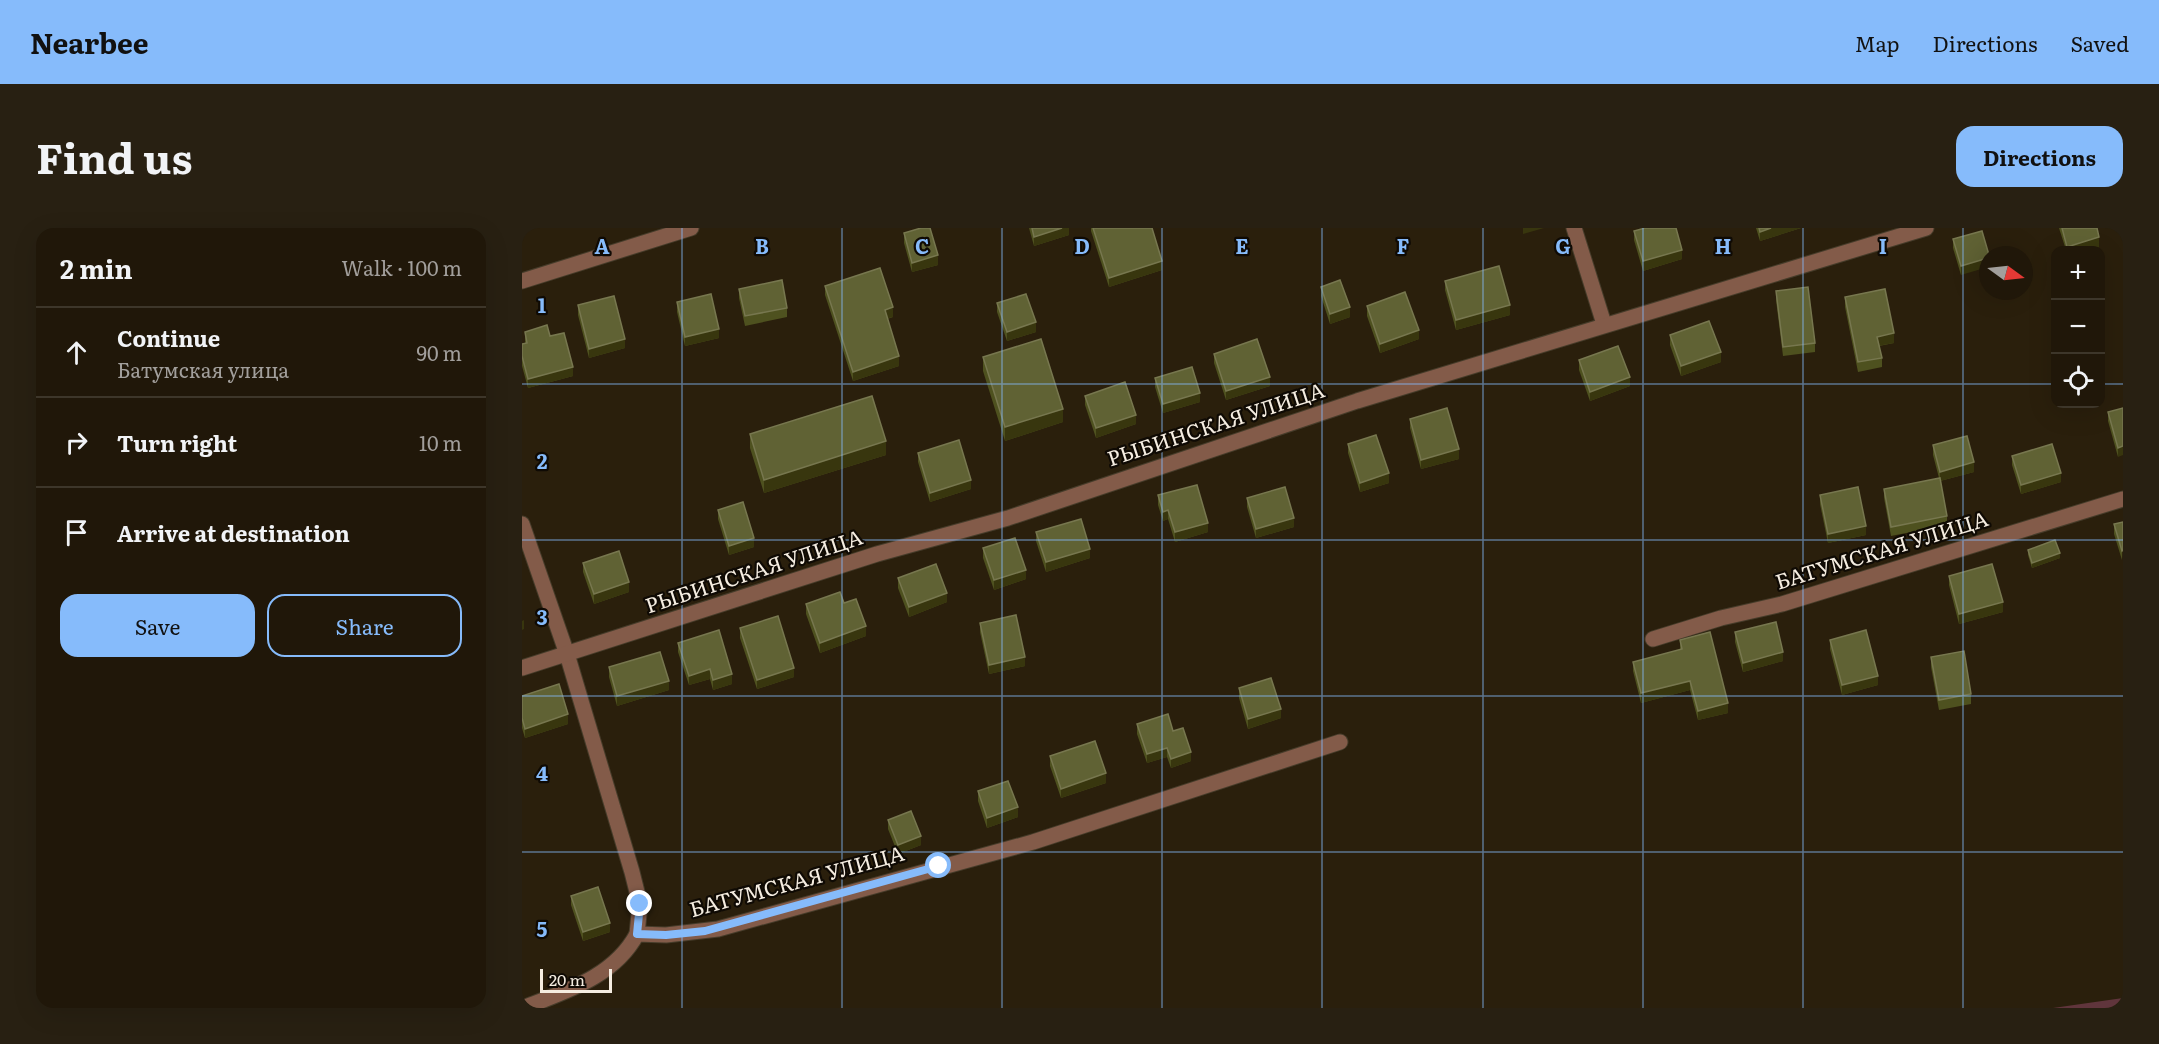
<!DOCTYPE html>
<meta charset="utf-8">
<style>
body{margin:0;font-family:Literata,serif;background:#282012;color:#f1f3f6}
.controls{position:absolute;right:18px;top:18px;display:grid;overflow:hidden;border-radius:12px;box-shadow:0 6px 24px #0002}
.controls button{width:54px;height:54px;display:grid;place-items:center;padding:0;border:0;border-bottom:2px solid #3d362a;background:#201709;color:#f1f3f6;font:30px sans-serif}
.compass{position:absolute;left:1457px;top:18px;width:54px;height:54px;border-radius:50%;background:#201709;box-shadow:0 6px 24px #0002;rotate:105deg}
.scale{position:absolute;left:18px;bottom:15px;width:72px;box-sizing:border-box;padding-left:6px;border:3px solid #f5ede1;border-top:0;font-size:16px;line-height:21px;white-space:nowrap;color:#f5ede1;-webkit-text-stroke:4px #0f0a04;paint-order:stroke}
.stop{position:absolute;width:18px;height:18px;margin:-14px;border:4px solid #86bbfb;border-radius:50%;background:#fff}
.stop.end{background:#86bbfb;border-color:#fff;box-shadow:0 2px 6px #0008}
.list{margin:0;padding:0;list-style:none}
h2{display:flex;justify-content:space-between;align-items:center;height:78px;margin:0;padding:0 24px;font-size:26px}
h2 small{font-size:20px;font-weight:400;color:#a29f9c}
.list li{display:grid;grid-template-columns:39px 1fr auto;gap:18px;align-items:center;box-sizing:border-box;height:90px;padding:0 24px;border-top:2px solid #3d362a}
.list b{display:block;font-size:22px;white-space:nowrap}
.list p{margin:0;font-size:20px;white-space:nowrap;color:#a29f9c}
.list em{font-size:20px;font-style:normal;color:#a29f9c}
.actions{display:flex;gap:12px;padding:18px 24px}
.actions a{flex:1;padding:14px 0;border:2px solid #86bbfb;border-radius:18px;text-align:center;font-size:21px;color:#86bbfb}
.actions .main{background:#86bbfb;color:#111}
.icon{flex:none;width:33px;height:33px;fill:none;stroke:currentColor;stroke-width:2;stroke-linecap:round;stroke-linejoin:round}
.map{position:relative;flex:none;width:1601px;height:780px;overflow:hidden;border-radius:18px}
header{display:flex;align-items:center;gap:36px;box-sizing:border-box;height:84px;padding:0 30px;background:#86bbfb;color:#111}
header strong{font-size:28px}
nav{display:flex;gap:33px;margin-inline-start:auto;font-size:21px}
.intro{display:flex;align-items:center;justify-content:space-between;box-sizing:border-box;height:144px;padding:0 36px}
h1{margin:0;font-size:42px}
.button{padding:15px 27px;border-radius:18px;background:#86bbfb;color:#111;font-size:21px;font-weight:700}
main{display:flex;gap:36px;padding:0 36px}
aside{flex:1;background:#201709;border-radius:18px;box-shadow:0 6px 24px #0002}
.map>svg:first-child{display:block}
.green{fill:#60353c}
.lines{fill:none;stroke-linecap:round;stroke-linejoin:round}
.minor-casing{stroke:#463c2a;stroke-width:17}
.minor{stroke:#835b49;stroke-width:15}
.wall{fill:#4e511f}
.shaded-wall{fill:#38360e}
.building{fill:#606234;stroke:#77774f;stroke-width:1.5}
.route{stroke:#86bbfb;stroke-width:8}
.grid{fill:none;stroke:#86bbfb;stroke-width:1.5;stroke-opacity:0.55}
.labels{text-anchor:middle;stroke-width:4.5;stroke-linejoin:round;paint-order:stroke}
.street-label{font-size:21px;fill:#f5ede1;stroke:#0f0a04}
.grid-label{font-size:20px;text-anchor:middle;font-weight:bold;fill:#86bbfb;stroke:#0f0a04;stroke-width:4.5;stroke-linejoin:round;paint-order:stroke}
</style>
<header>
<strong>Nearbee</strong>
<nav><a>Map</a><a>Directions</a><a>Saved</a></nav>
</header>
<div class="intro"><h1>Find us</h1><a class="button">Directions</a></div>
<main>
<aside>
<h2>2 min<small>Walk · 100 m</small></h2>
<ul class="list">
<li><svg class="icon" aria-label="ahead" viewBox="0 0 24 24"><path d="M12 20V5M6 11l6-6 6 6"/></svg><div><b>Continue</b><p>Батумская улица</p></div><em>90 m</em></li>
<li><svg class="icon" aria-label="right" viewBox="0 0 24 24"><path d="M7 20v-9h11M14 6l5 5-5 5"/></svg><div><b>Turn right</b></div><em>10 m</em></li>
<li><svg class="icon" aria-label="arrive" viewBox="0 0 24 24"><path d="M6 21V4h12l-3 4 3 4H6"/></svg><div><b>Arrive at destination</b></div></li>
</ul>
<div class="actions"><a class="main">Save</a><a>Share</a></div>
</aside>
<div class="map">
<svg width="1601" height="780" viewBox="0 0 1601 780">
<rect width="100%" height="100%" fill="#2a1f0c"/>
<polygon class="green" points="1601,770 1601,780 1531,780"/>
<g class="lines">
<defs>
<g id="minor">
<polyline points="1052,0 1082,96"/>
<polyline points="0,53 169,0"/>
<polyline points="0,296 45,426 110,644 118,676 115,706"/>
<polyline points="1131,411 1199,390 1260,376 1601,271"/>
<polyline points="0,440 355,326 486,290 835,173 1404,0"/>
<path d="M1 780C44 763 92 749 115 706L144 707 196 701 511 614 818 514"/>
</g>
</defs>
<use href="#minor" class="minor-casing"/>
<use href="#minor" class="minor"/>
</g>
<g class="wall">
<polygon points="507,0 547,0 547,7 512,18"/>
<polygon points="569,0 630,0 640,42 587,59 569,3"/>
<polygon points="1234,0 1279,0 1238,13"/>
<polygon points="1537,0 1575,0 1577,19 1564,22 1544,22"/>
<polygon points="1112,3 1160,31 1121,43 1112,12"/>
<polygon points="1460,3 1439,47 1431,20 1431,11"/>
<polygon points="382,5 416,37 390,44 382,15"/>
<polygon points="923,53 988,87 934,102 923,62"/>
<polygon points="303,58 371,89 365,91 377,138 331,153 303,67"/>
<polygon points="799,59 828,89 808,96 799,68"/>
<polygon points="217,61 265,80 265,89 223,98 217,70"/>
<polygon points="1254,63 1293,115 1293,124 1261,128 1254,72"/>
<polygon points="1323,69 1372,115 1357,118 1360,130 1360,139 1336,144 1323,79"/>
<polygon points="155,74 197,110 163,118 155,84"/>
<polygon points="475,75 514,104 485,113 475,84"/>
<polygon points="56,77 103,120 67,130 56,87"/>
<polygon points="845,78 897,111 858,125 845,88"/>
<polygon points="3,104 28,108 51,148 6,160 0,138 0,116 3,115"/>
<polygon points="1148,107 1199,134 1159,148 1148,117"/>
<polygon points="692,126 748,158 704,172 692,135"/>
<polygon points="461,129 541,194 483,213 461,143"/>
<polygon points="1057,132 1108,158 1068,173 1057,142"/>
<polygon points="633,150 678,174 641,185 633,159"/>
<polygon points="563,168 614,196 574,210 563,177"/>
<polygon points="1601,180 1596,229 1586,193 1586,184"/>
<polygon points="888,191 937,231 899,241 888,200"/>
<polygon points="228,206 364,227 242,265 228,220"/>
<polygon points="826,216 867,255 838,264 826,225"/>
<polygon points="1411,217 1452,244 1418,253 1425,288 1425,297 1369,308 1362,270 1362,261 1417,250 1411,227"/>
<polygon points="396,225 449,261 408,274 396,234"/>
<polygon points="1490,228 1539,254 1499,266 1490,237"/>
<polygon points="636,267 686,304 653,314 646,291 641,293 636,277"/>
<polygon points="1298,267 1344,307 1306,315 1298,276"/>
<polygon points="725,270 772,299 734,310 725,279"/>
<polygon points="196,282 232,319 207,327 196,291"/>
<polygon points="1601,294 1600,332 1592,306 1592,296"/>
<polygon points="514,304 568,330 524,344 514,313"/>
<polygon points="461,320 504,351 472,362 461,330"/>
<polygon points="1506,322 1538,330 1510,340 1506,327"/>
<polygon points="61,335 107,364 72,376 61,344"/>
<polygon points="1427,348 1481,384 1437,396 1427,357"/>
<polygon points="376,350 425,374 387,389 376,360"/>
<polygon points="284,376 344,408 298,425 284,386"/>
<polygon points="458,395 503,438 467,446 458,404"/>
<polygon points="218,400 272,449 235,461 218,410"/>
<polygon points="1213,404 1261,433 1221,444 1213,414"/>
<polygon points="1158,412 1206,485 1176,492 1168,462 1119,475 1111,443 1111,434 1158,422"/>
<polygon points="1308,412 1356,457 1320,467 1308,421"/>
<polygon points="156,415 210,456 191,462 188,451 167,457 156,424"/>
<polygon points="1409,429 1449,466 1449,476 1417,482 1409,439"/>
<polygon points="87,439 147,462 95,478 87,449"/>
<polygon points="717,460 759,490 726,501 717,470"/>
<polygon points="0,468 46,496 3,510 0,500"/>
<polygon points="615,496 651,503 669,533 649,540 645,529 625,535 615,506"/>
<polygon points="528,528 584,555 539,570 528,538"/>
<polygon points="456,563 496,589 465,600 456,573"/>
<polygon points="366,592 399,617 376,626 366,601"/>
<polygon points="49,668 88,704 61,713 49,677"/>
</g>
<g class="shaded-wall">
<polygon points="540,0 547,0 547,7 512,18 512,9"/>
<polygon points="1001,0 1022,0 1001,6"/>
<polygon points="1249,0 1279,0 1238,13 1238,4"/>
<polygon points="1577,9 1577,19 1564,22 1545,22 1545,19"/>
<polygon points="1160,22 1160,31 1121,43 1121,33"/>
<polygon points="416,27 416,37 390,44 390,35"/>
<polygon points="1466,30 1466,39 1439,47 1439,38"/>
<polygon points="640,33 640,42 587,59 587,50"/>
<polygon points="988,77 988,87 934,102 934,92"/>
<polygon points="371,79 371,89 363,91 363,82"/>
<polygon points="828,79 828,89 808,96 808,86"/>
<polygon points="514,94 514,104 485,113 485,104"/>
<polygon points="197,101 197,110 163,118 163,109"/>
<polygon points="897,102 897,111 858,125 858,116"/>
<polygon points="1372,105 1372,115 1355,118 1355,109"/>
<polygon points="103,111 103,120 67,130 67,121"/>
<polygon points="1199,124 1199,134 1159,148 1159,138"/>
<polygon points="377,128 377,138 331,153 331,144"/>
<polygon points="51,139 51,148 6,160 6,151"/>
<polygon points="748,149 748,158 704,172 704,163"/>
<polygon points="1108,149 1108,158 1068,173 1068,164"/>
<polygon points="678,165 678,174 641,185 641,176"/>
<polygon points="541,181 541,194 483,213 483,199"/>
<polygon points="614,187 614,196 574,210 574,200"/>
<polygon points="364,213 364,227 242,265 242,252"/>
<polygon points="1601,218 1601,227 1596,229 1596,220"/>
<polygon points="937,221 937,231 899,241 899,232"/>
<polygon points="1452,234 1452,244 1418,253 1418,244"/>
<polygon points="867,245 867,255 838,264 838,255"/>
<polygon points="1539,245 1539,254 1499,266 1499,257"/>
<polygon points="449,252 449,261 408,274 408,265"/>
<polygon points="646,282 646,291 641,293 641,284"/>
<polygon points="772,290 772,299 734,310 734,301"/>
<polygon points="686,295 686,304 653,314 653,304"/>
<polygon points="1344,298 1344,307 1306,315 1306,306"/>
<polygon points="232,310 232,319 207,327 207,318"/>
<polygon points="568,321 568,330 524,344 524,334"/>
<polygon points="1538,325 1538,330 1510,340 1510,335"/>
<polygon points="504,342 504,351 472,362 472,352"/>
<polygon points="107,354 107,364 72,376 72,366"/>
<polygon points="425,365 425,374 387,389 387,379"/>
<polygon points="1481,374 1481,384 1437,396 1437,386"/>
<polygon points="2,392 2,401 0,402 0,393"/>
<polygon points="344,398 344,408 298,425 298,415"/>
<polygon points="1261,424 1261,433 1221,444 1221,435"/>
<polygon points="503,429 503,438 467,446 467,437"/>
<polygon points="272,440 272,449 235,461 235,452"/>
<polygon points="188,441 188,451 167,457 167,448"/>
<polygon points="210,446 210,456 191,462 191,452"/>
<polygon points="1356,448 1356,457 1320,467 1320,457"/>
<polygon points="147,453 147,462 95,478 95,468"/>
<polygon points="1168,453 1168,462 1119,475 1119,465"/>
<polygon points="1206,475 1206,485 1176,492 1176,483"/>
<polygon points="759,481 759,490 726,501 726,491"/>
<polygon points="46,486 46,496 3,510 3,501"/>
<polygon points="645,520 645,529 625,535 625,526"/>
<polygon points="669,524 669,533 649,540 649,531"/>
<polygon points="584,545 584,555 539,570 539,561"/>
<polygon points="496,579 496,589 465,600 465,590"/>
<polygon points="399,608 399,617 376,626 376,617"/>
<polygon points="88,695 88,704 61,713 61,704"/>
</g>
<g class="building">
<polygon points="399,0 408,0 416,27 390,35 382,5"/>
<polygon points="510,0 540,0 512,9"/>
<polygon points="571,0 630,0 640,33 587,50"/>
<polygon points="1123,0 1154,0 1160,22 1121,33 1112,3"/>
<polygon points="1237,0 1249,0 1238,4"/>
<polygon points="1540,0 1575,0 1577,9 1545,19"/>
<polygon points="1460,3 1467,27 1466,27 1466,30 1439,38 1431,11"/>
<polygon points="977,38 988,77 934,92 923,53"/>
<polygon points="358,40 371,79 363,82 377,128 331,144 303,58"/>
<polygon points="260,52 265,80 223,88 217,61"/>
<polygon points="818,52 828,79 808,86 799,59"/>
<polygon points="1286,59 1293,115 1261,119 1254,63"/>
<polygon points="1363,61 1372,105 1355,109 1360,130 1336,134 1323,69"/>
<polygon points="883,64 897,102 858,116 845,78"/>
<polygon points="189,66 197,101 163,109 155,74"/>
<polygon points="504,66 514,94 485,104 475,75"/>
<polygon points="92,68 103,111 67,121 56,77"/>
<polygon points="1187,93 1199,124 1159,138 1148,107"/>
<polygon points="25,97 28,108 42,105 51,139 6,151 0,128 0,116 5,115 3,104"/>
<polygon points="519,111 541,181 483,199 461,129"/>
<polygon points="735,111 748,149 704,163 692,126"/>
<polygon points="1096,118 1108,149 1068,164 1057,132"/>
<polygon points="670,139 678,165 641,176 633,150"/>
<polygon points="603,154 614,187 574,200 563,168"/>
<polygon points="350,168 364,213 242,252 228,206"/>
<polygon points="925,180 937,221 899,232 888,191"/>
<polygon points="1601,180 1601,218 1596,220 1586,184"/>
<polygon points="854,207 867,245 838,255 826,216"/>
<polygon points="1445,208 1452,234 1418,244 1411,217"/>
<polygon points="437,212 449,252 408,265 396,225"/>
<polygon points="1530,216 1539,245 1499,257 1490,228"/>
<polygon points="1418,250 1425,288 1369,299 1362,261"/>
<polygon points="675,257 686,295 653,304 646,282 641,284 636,267"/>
<polygon points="763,259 772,290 734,301 725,270"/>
<polygon points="1336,259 1344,298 1306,306 1298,267"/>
<polygon points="221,274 232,310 207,318 196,282"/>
<polygon points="559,291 568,321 524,334 514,304"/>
<polygon points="1601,294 1601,322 1600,323 1592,296"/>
<polygon points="493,310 504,342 472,352 461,320"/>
<polygon points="1533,312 1538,325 1510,335 1506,322"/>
<polygon points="97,323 107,354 72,366 61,335"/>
<polygon points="414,336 425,365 387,379 376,350"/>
<polygon points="1470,336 1481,374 1437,386 1427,348"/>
<polygon points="318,364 322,375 334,371 344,398 298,415 284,376"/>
<polygon points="494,387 503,429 467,437 458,395"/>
<polygon points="256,388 272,440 235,452 218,400"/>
<polygon points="1254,394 1261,424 1221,435 1213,404"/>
<polygon points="197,402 210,446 191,452 188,441 167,448 156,415"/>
<polygon points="1344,402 1356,448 1320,457 1308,412"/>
<polygon points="1188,404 1206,475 1176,483 1168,453 1119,465 1111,434 1160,421 1158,412"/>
<polygon points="1442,423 1449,466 1417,472 1409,429"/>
<polygon points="138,424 147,453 95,468 87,439"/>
<polygon points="749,450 759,481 726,491 717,460"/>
<polygon points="37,456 46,486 3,501 0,490 0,468"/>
<polygon points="646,486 651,503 661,500 669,524 649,531 645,520 625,526 615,496"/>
<polygon points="573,513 584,545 539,561 528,528"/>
<polygon points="486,553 496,579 465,590 456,563"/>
<polygon points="389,583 399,608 376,617 366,592"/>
<polygon points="76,659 88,695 61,704 49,668"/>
</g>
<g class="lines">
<polyline class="route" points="118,676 115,706 144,707 183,703 417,638"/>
</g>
<path class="grid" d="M160 0V780M320 0V780M480 0V780M640 0V780M800 0V780M961 0V780M1121 0V780M1281 0V780M1441 0V780M0 156H1534M1578 156H1601M0 312H1601M0 468H1601M0 624H1601"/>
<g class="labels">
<g class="street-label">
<text transform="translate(694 197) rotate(-18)" y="7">РЫБИНСКАЯ УЛИЦА</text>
<text transform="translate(1360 323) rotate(-17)" y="7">БАТУМСКАЯ УЛИЦА</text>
<text transform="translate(232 344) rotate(-18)" y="7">РЫБИНСКАЯ УЛИЦА</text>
<text transform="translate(275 654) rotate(-15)" y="7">БАТУМСКАЯ УЛИЦА</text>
</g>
</g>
<g class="grid-label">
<text x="80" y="26">A</text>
<text x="240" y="26">B</text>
<text x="400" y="26">C</text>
<text x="560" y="26">D</text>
<text x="720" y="26">E</text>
<text x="881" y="26">F</text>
<text x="1041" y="26">G</text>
<text x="1201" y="26">H</text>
<text x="1361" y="26">I</text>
<text x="20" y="85">1</text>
<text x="20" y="241">2</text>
<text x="20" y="397">3</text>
<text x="20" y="553">4</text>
<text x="20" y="709">5</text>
</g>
</svg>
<div class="controls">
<button>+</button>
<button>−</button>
<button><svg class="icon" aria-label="locate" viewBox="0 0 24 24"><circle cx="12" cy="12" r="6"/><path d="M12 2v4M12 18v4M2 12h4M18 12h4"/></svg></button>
</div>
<svg class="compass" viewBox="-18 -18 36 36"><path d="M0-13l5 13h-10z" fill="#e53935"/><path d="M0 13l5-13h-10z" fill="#a29f9c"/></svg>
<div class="scale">20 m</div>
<div class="stop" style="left:417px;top:638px"></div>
<div class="stop end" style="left:118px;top:676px"></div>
</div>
</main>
